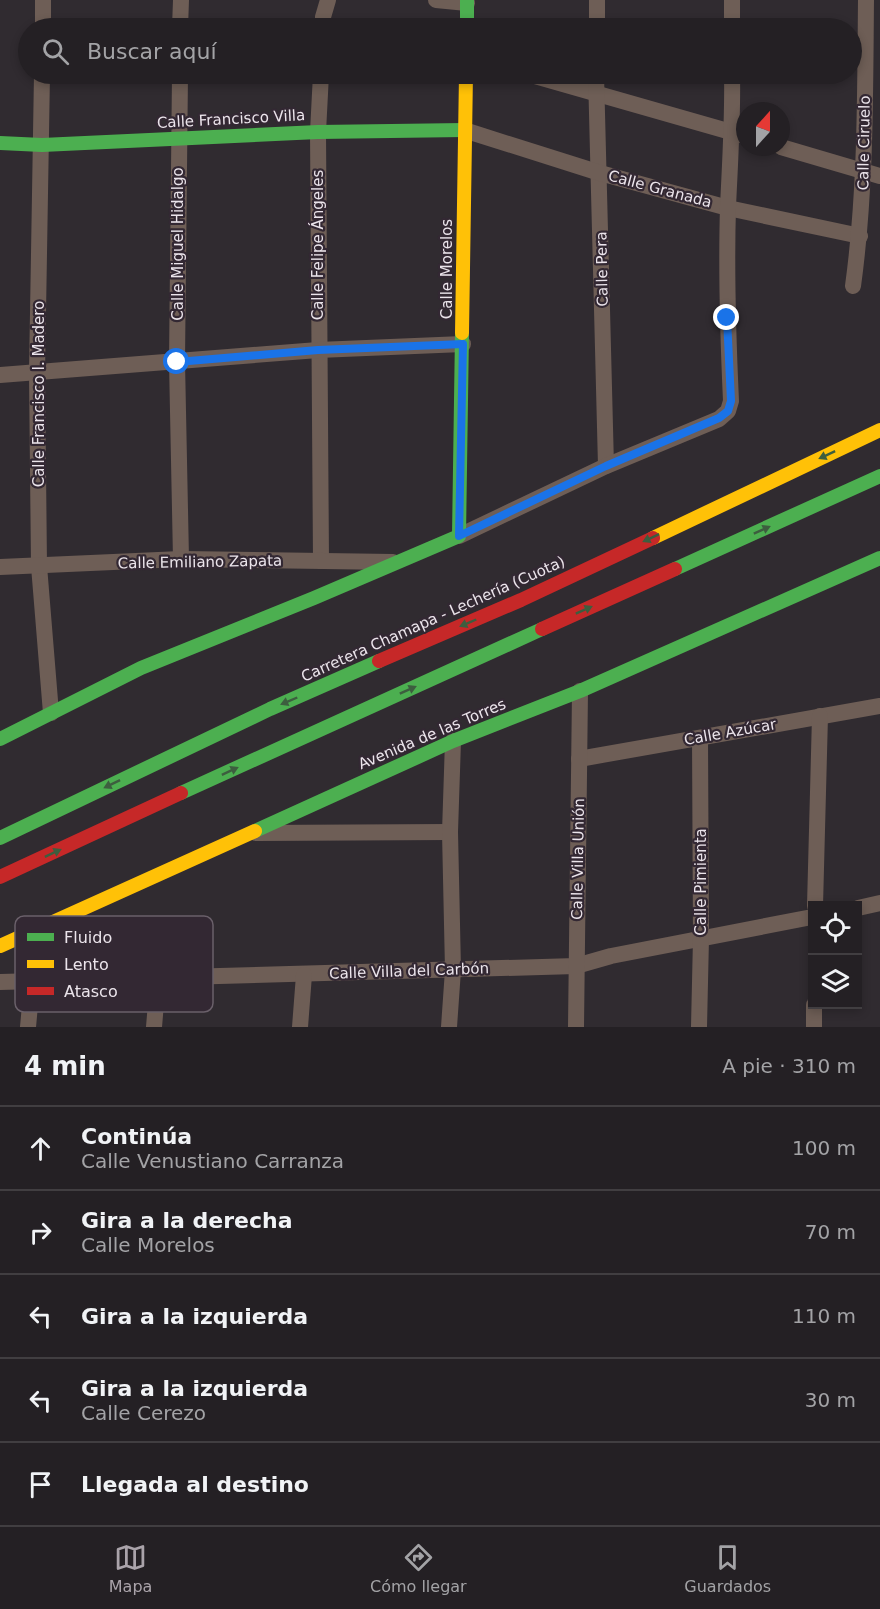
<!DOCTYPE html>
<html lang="es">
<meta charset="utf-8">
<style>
body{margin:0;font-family:"DejaVu Sans",sans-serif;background:#302d31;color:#f1f3f6}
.controls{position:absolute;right:18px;bottom:18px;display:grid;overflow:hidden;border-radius:0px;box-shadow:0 3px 9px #0003}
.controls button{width:54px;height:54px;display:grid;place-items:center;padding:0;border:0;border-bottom:2px solid #413e41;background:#242024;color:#f1f3f6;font:30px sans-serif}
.compass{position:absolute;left:736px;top:102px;width:54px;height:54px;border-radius:50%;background:#242024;box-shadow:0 3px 9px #0003;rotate:21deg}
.stop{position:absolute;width:18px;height:18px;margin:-14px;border:4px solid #1a73e8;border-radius:50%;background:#fff}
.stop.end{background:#1a73e8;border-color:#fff;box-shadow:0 2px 6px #0008}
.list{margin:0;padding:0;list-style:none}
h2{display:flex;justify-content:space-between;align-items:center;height:78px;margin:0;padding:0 24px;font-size:26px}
h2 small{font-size:20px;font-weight:400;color:#a3a3a6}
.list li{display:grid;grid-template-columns:39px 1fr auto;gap:18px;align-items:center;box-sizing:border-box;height:84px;padding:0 24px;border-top:2px solid #413e41}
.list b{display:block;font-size:22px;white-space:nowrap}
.list p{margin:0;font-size:20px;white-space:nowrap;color:#a3a3a6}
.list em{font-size:20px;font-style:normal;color:#a3a3a6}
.icon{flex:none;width:33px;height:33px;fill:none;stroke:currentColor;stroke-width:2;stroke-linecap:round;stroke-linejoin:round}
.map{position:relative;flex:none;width:880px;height:1027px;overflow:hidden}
.search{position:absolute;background:#242024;box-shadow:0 3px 9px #0003;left:18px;right:18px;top:18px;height:66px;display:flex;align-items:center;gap:15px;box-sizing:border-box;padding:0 21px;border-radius:33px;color:#a3a3a6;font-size:22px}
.sheet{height:498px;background:#242024}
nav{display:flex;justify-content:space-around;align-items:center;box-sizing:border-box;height:84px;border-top:2px solid #413e41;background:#242024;font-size:16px;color:#a3a3a6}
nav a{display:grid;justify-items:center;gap:3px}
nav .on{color:#aaa3aa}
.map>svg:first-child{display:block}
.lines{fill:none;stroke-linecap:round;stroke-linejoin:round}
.street{stroke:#6e5e56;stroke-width:16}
.fast{stroke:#4caf50;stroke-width:14}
.slow{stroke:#ffc107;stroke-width:14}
.jam{stroke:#c62828;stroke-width:14}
.oneway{fill:#3d5e3f}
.route{stroke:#1a73e8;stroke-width:8}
.labels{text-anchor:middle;stroke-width:4.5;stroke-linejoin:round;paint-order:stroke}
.street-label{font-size:15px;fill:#ebe4eb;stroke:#332833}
.key{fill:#332833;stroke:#6a606a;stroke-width:1.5}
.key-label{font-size:16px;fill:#ebe4eb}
</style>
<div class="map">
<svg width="880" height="1027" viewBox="0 0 880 1027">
<rect width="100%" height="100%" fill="#302b30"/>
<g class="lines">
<g class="street">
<polyline points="436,0 467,3"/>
<polyline points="732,0 732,28"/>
<polyline points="43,28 43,0"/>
<polyline points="180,28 181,0"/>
<polyline points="323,28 323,17 328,0"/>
<polyline points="597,28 597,0"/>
<polyline points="42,74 37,373 39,566 51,713"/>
<polyline points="180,74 177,362 181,559"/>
<polyline points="321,74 318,132 321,561"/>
<polyline points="528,74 745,136"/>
<polyline points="596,74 606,466"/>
<polyline points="464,130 600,173 728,208 860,236"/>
<polyline points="781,147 880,176"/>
<path d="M853 286C866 191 865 96 866 0"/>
<polyline points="0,375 318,350 463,344"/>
<path d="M459 536 606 466 719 419 728 411 731 401C728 336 726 272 728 207 730 162 733 118 732 74"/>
<polyline points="0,567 181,559 393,562"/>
<polyline points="579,759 880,706"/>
<polyline points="256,833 450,832"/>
<polyline points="815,906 820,716"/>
<polyline points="858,908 880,903"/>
<polyline points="0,982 576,966 611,956 812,917"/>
<polyline points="28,1027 32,983"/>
<polyline points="154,1027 158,979"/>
<polyline points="300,1027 304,975"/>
<polyline points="449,1027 453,970 450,832 453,741"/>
<polyline points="576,1027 580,691"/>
<polyline points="699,1027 701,938 700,738"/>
<polyline points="814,1027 814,1005"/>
</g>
<g class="fast">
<polyline points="467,0 467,28"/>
<polyline points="0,143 42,145 318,132 464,130"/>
<polyline points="675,569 880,476"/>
<polyline points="0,739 141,668 314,598 459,536 462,333"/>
<polyline points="181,793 542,629"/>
<polyline points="255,831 453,741 580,691 880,558"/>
<polyline points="0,838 270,709 379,661"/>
</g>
<g class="slow">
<polyline points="462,333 466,74"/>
<polyline points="653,538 880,430"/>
<polyline points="0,946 255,831"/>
</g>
<g class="jam">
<polyline points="542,629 675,569"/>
<polyline points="379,661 521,600 653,538"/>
<polyline points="0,877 181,793"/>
</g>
</g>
<defs><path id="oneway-solid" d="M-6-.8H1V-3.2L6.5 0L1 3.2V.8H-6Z" transform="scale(1.5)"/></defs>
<g class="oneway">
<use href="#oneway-solid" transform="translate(827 455) rotate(155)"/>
<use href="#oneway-solid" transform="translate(762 530) rotate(-24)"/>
<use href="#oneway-solid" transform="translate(651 538) rotate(155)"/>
<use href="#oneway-solid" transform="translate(584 610) rotate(-24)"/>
<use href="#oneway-solid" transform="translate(468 623) rotate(157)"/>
<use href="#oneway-solid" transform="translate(408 690) rotate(-24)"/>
<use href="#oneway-solid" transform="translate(289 701) rotate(157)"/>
<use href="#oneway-solid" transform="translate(230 771) rotate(-25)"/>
<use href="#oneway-solid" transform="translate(112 784) rotate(154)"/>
<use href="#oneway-solid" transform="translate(53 853) rotate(-25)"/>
</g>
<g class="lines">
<polyline class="route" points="177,362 318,350 463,344 459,536 606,466 719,418 728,411 731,401 727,318"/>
</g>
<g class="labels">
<g class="street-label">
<text transform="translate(231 119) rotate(-3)" y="5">Calle Francisco Villa</text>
<text transform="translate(864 143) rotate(-89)" y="5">Calle Ciruelo</text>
<text transform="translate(660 189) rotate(15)" y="5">Calle Granada</text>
<text transform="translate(178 244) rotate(-90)" y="5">Calle Miguel Hidalgo</text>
<text transform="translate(318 245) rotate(-90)" y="5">Calle Felipe Ángeles</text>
<text transform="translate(447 269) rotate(-90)" y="5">Calle Morelos</text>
<text transform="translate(602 269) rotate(-91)" y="5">Calle Pera</text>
<text transform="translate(39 394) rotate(-90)" y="5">Calle Francisco I. Madero</text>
<text transform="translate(200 562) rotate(-1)" y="5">Calle Emiliano Zapata</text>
<text transform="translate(433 619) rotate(-24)" y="5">Carretera Chamapa - Lechería (Cuota)</text>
<text transform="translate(730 732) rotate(-10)" y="5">Calle Azúcar</text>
<text transform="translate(432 734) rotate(-23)" y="5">Avenida de las Torres</text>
<text transform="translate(578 859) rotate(-89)" y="5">Calle Villa Unión</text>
<text transform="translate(701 882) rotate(-90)" y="5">Calle Pimienta</text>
<text transform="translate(409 971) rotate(-2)" y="5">Calle Villa del Carbón</text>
</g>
</g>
<rect x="15" y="916" width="198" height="96" rx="9" class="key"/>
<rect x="27" y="933" width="27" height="8" fill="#4caf50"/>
<rect x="27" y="960" width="27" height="8" fill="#ffc107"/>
<rect x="27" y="987" width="27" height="8" fill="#c62828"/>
<g class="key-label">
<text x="64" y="943">Fluido</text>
<text x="64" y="970">Lento</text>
<text x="64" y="997">Atasco</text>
</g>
</svg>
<div class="controls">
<button><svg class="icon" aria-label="locate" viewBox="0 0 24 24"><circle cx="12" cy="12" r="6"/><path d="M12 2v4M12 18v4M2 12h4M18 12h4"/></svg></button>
<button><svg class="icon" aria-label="layers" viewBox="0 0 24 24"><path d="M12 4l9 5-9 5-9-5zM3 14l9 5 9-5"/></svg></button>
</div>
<svg class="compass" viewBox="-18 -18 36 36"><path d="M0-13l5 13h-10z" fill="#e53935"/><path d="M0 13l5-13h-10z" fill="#a3a3a6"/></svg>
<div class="stop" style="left:177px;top:362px"></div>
<div class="stop end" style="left:727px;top:318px"></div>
<div class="search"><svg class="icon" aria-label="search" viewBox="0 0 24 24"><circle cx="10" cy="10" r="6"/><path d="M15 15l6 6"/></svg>Buscar aquí</div>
</div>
<section class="sheet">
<h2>4 min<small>A pie · 310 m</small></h2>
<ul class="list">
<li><svg class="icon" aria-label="ahead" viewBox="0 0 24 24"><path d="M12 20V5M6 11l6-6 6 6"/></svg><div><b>Continúa</b><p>Calle Venustiano Carranza</p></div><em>100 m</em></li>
<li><svg class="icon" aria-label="right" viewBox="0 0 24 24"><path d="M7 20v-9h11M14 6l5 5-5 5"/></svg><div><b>Gira a la derecha</b><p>Calle Morelos</p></div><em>70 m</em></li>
<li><svg class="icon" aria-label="left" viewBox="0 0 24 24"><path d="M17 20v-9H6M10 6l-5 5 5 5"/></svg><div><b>Gira a la izquierda</b></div><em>110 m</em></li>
<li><svg class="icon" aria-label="left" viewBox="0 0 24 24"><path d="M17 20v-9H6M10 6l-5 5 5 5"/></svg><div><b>Gira a la izquierda</b><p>Calle Cerezo</p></div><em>30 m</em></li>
<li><svg class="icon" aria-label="arrive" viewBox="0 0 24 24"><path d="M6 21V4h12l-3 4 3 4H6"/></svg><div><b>Llegada al destino</b></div></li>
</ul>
</section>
<nav>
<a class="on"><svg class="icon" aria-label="map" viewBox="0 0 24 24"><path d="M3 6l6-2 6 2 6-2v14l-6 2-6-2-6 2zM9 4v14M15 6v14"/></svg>Mapa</a>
<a><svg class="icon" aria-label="directions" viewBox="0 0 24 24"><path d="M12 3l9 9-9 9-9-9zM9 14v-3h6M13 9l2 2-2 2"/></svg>Cómo llegar</a>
<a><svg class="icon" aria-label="saved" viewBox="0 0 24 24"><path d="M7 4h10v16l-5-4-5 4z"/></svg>Guardados</a>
</nav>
